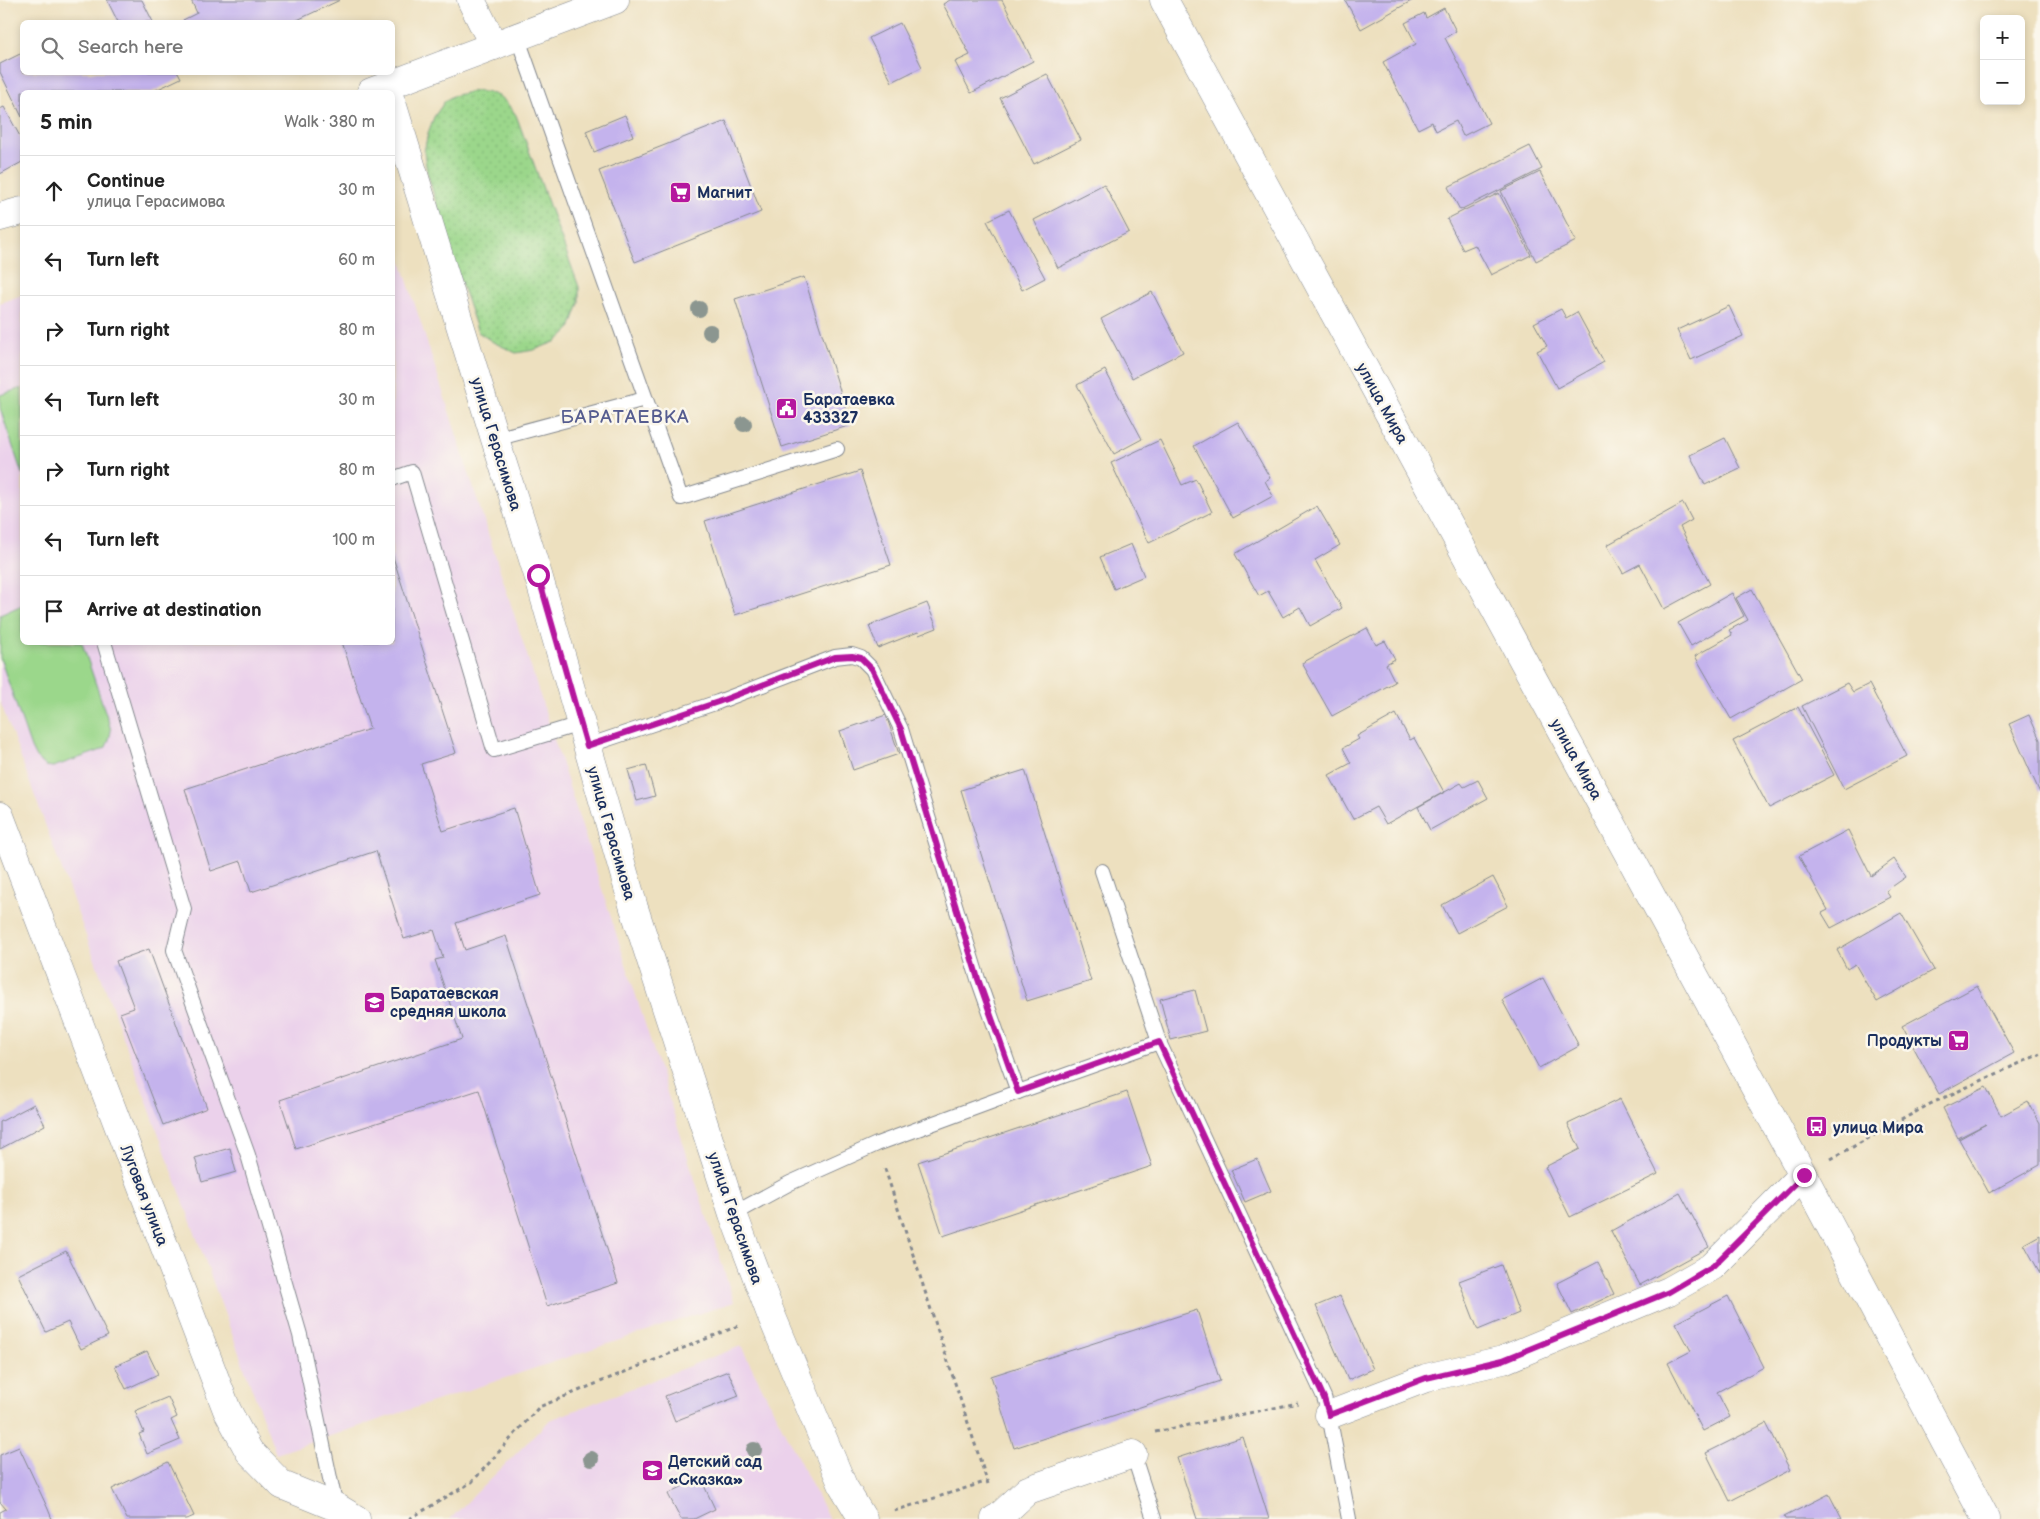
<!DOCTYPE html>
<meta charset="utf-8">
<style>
body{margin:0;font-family:"Balsamiq Sans",sans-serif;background:#f6f6f6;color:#222}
.controls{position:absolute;right:15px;top:15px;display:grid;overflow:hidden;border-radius:8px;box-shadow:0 2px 8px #0003}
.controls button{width:45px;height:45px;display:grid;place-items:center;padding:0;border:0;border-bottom:1px solid #e0e0e0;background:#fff;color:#222;font:25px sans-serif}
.stop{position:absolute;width:15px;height:15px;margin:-11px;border:4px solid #b5179e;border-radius:50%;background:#fff}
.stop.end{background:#b5179e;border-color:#fff;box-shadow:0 1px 5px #0008}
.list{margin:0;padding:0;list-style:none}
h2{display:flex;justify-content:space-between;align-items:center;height:65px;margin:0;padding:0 20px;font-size:21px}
h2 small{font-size:16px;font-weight:400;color:#767676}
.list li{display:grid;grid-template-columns:32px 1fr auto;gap:15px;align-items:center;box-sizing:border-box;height:70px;padding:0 20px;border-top:1px solid #e0e0e0}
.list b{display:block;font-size:19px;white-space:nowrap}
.list p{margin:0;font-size:16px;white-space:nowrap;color:#767676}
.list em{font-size:16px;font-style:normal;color:#767676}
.icon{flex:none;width:28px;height:28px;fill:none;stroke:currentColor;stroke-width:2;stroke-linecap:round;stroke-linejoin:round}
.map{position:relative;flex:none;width:2040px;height:1519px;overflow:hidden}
.search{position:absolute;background:#fff;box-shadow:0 2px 8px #0003;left:20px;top:20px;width:375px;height:55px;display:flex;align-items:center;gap:12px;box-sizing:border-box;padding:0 18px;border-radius:8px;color:#767676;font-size:19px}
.panel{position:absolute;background:#fff;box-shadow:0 2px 8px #0003;left:20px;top:90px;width:375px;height:555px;border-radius:8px}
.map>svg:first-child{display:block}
.built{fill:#ebd1eb}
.grass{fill:url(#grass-dots);stroke:#5b8374}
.pitch{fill:#9bd78b;stroke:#5b8374}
.building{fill:#c4b3ed}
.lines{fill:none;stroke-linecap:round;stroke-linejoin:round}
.lane-casing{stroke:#84888e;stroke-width:16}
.street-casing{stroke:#84888e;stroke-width:29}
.path{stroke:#84888e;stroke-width:3;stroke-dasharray:4 4;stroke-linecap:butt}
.lane{stroke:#fff;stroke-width:14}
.street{stroke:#fff;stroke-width:28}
.tree{fill:#8b9690}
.route{stroke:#b5179e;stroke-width:6}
.labels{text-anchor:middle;stroke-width:5;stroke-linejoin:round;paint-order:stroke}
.poi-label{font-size:16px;font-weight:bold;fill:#1b2f5e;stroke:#fbf7ec;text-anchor:start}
.street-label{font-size:16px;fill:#1b2f5e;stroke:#fbf7ec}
.quarter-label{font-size:19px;letter-spacing:1px;fill:#565d90;stroke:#fbf7ec}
</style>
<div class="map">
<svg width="2040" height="1519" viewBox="0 0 2040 1519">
<defs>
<pattern id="grass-dots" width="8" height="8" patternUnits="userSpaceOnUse" patternTransform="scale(1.25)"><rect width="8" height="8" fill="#9bd78b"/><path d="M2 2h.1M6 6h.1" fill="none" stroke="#85b97a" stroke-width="1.8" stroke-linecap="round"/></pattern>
</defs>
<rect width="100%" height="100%" fill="#fbf7ec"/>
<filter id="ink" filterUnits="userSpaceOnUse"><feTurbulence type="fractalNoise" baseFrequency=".02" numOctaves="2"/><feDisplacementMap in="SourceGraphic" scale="10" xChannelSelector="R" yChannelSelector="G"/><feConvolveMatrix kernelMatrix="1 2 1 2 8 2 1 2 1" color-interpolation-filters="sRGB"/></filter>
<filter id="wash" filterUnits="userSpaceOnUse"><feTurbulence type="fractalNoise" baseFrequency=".0096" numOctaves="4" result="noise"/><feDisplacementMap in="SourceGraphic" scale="20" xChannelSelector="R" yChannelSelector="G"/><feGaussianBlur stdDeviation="1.12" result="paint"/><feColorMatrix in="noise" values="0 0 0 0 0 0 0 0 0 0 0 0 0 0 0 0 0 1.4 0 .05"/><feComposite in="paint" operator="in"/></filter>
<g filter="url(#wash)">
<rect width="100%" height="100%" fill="#ede0bf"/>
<g class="built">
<polygon points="393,236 734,1302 276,1454 0,701 0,303 22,295 22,642 392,642"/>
<polygon points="741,1346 829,1519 450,1519 550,1420"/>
</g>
<path class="grass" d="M474 91C499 93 502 96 516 115L579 287V303L570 329 557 341 534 350 516 353 493 342 478 332 456 268 427 172 424 152 428 133 434 117 445 101 452 96Z"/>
<g class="pitch">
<polygon points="22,388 22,474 0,408 0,395"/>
<polygon points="22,605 22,642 82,643 109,723 111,731 109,740 106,747 99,751 53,767 46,766 36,758 31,748 0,658 0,615"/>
</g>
<g id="blocks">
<g class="building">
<polygon points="107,0 142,0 153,22 118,22"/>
<polygon points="191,0 340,0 293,22 185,22 183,20 197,13"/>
<polygon points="950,0 1002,0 1033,61 971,93 955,62 970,55 943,4"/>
<polygon points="1345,0 1413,0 1361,29"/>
<polygon points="1444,8 1456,31 1445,38 1489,123 1463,136 1456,121 1436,131 1432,122 1418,129 1383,62 1416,44 1405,23 1424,13 1426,18"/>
<polygon points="900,23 922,67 892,82 869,38"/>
<polygon points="22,53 22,72 178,72 181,78 152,92 22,92 22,117 0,72 0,64"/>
<polygon points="1047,74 1081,140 1034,164 1000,98"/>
<polygon points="4,107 22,140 22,162 0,174 0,109"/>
<polygon points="625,115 633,136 594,152 586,131"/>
<polygon points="726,121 761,212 635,262 599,171"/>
<polygon points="1530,146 1542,169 1460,210 1448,187"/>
<polygon points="1540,172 1576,241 1536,261 1501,191"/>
<polygon points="1104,184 1129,232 1058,268 1034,220"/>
<polygon points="1499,193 1531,255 1491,275 1475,245 1463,250 1447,219"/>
<polygon points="1009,210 1045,278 1022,290 987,221"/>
<polygon points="804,277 851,425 782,447 735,299"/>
<polygon points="1152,292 1183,352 1132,378 1101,319"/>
<polygon points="1729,306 1743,336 1691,360 1677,330"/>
<polygon points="1561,309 1566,318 1577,312 1604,362 1557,388 1537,351 1547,346 1534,323"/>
<polygon points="1105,370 1142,439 1114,454 1077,385"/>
<polygon points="1238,422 1270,478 1265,481 1273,496 1233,518 1194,446"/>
<polygon points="1725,438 1740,468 1705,485 1690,455"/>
<polygon points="1160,440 1182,485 1196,479 1212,512 1149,543 1111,463"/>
<polygon points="860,471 891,565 735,615 705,521"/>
<polygon points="1683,503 1692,520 1680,527 1710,584 1664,609 1640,564 1623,573 1607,545"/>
<polygon points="1317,506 1340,545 1315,560 1342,608 1310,626 1300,607 1283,617 1268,591 1259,596 1235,554"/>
<polygon points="1131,544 1144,576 1114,589 1100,557"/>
<polygon points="392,554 456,753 421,764 443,831 514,808 540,895 456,923 465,950 506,936 618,1283 547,1306 479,1090 296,1149 280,1100 462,1039 435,960 443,958 434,930 404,939 376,851 251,892 241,861 211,871 185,789 370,729 342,642 392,642"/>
<polygon points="1752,589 1802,679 1731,719 1695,656 1732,635 1729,630 1748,620 1736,598"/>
<polygon points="1732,593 1744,616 1691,646 1678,623"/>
<polygon points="927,603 937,628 919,635 918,632 878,648 869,626"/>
<polygon points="1367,628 1376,645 1385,641 1395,659 1386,664 1395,682 1332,716 1302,663"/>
<polygon points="1847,683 1853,692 1869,684 1907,756 1844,789 1802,706"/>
<polygon points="1798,707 1834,775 1769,808 1733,741"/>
<polygon points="1396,714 1410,740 1414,738 1444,792 1386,824 1376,807 1353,819 1329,775 1351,763 1343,748 1359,739 1357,736"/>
<polygon points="886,715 899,754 853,770 840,731"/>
<polygon points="2029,715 2040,740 2040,793 2009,724"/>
<polygon points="646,765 655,796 637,801 628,770"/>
<polygon points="1025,770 1091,981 1027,1001 961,790"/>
<polygon points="1478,780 1488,798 1430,830 1418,807 1461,783 1464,787"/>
<polygon points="1848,830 1871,876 1894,859 1906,877 1886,891 1890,897 1831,928 1822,913 1828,910 1799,856"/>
<polygon points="1493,877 1508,906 1457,933 1442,905"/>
<polygon points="1901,913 1934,970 1877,1002 1855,964 1847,969 1837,950"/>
<polygon points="149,949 207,1108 163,1125 120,1013 134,1008 116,961"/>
<polygon points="1543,978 1579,1046 1539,1068 1502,1000"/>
<polygon points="1977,986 2014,1053 1939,1094 1902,1026"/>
<polygon points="1195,990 1206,1031 1171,1040 1160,999"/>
<polygon points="1986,1087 2001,1116 2028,1101 2040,1123 2040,1165 1989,1193 1959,1139 1986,1124 1958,1138 1943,1108"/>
<polygon points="1127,1092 1152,1166 943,1236 918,1162"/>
<polygon points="1620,1099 1658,1174 1570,1217 1545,1167 1580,1149 1568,1124"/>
<polygon points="34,1104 45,1125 0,1149 0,1122"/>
<polygon points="230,1148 236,1172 202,1182 195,1158"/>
<polygon points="1257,1159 1271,1191 1245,1202 1231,1170"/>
<polygon points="1680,1193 1709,1247 1640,1285 1611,1231"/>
<polygon points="2040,1235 2040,1273 2024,1244"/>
<polygon points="66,1251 108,1336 81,1349 68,1322 46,1332 18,1275"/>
<polygon points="1598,1262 1614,1294 1572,1314 1557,1283"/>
<polygon points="1501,1265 1519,1313 1478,1330 1459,1281"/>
<polygon points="1340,1296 1373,1369 1348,1380 1316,1306"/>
<polygon points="1728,1296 1764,1367 1717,1392 1730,1417 1703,1431 1668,1363 1691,1351 1676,1323"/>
<polygon points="1197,1310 1220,1381 1014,1448 991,1376"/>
<polygon points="147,1351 158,1374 126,1389 115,1366"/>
<polygon points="728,1371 739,1396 675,1421 665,1396"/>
<polygon points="168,1397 177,1417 171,1420 180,1440 147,1454 139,1434 144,1432 135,1411"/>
<polygon points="1766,1423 1790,1470 1730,1501 1706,1453"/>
<polygon points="1243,1437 1269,1519 1197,1519 1177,1458"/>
<polygon points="19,1447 48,1509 52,1519 0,1519 0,1512 6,1509 0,1502 0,1455"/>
<polygon points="168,1462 194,1516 187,1519 127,1519 112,1489"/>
<polygon points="700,1477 715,1509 694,1519 681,1519 668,1494"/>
<polygon points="1829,1494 1842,1519 1785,1519 1784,1517"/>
</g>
</g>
</g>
<g filter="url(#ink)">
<use href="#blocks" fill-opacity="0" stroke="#84888e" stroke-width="1"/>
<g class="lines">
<defs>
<g id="lane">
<polyline points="517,36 681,498 837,449"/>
<polyline points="495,439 645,399"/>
<polyline points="392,479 412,472 494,750 580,724"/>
<polyline points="104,642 184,909 174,950 248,1155 300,1335 336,1507"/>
<polyline points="587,746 718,702 835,657 852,655 861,658 872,669 901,729 978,979 1018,1092 1159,1042"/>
<polyline points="1102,871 1159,1042 1324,1397 1329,1415 1349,1519"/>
<polyline points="733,1214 790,1183 877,1144 1018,1092"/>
<polyline points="1133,1454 1154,1519"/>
</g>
<g id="street">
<polyline points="471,0 494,46"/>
<polyline points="1164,0 1803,1175 1986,1519"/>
<polyline points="371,92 615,0"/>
<polyline points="392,103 495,439 538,575 634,908 733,1214 770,1312 843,1486 863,1519"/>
<polyline points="0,217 22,211"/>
<polyline points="0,816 227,1410 249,1451 282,1485 336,1507 356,1519"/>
<polyline points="1329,1415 1426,1378 1503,1360 1669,1291 1713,1266 1803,1175"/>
<polyline points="995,1519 999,1517 1028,1490 1133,1454"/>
</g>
</defs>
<use href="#lane" class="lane-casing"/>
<use href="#street" class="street-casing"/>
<g class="path">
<polyline points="1831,1159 1930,1104 2040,1054"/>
<polyline points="885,1169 988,1484"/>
<polyline points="1155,1432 1298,1403"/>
<polyline points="894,1511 988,1481"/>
<polyline points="409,1519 472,1482 539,1407 740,1325"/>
</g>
<use href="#lane" class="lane"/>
<use href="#street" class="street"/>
</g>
<g class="tree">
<circle cx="699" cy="309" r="8"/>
<circle cx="710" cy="332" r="8"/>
<circle cx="744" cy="424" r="8"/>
<circle cx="754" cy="1450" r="8"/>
<circle cx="591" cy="1459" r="8"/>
</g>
</g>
<g class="lines" filter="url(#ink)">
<polyline class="route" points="538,575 587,746 718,702 835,657 852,656 861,658 872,669 901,729 978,979 1018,1092 1159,1042 1324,1398 1329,1415 1426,1378 1503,1360 1669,1292 1713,1266 1804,1175"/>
</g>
<defs>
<symbol id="supermarket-square" viewBox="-11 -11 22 22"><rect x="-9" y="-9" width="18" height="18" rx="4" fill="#b5179e" stroke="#fbf7ec"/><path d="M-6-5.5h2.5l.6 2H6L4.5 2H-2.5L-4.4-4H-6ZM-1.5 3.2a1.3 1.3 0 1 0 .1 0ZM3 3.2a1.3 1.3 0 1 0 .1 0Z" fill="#fff"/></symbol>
<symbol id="civic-square" viewBox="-11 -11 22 22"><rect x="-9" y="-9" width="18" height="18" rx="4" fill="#b5179e" stroke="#fbf7ec"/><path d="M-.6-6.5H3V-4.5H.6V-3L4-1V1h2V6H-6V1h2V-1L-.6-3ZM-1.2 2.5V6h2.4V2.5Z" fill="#fff"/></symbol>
<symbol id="school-square" viewBox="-11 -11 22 22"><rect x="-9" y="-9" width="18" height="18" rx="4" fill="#b5179e" stroke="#fbf7ec"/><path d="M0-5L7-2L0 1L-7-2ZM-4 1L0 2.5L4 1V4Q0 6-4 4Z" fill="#fff"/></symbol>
<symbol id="bus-square" viewBox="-11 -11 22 22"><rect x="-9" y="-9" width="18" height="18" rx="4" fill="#b5179e" stroke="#fbf7ec"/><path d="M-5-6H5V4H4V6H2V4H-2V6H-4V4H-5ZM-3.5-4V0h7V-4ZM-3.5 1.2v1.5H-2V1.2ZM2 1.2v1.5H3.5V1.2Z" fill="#fff"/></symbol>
</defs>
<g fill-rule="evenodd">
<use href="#supermarket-square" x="668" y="180" width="25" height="25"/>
<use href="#civic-square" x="774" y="396" width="25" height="25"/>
<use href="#school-square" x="362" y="990" width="25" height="25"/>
<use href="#supermarket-square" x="1946" y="1028" width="25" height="25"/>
<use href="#bus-square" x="1804" y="1114" width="25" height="25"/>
<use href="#school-square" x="640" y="1458" width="25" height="25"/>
</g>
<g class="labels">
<g class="poi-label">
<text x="697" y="198">Магнит</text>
<text x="803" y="405">Баратаевка<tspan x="803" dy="18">433327</tspan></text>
<text x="390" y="999">Баратаевская<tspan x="390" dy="18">средняя школа</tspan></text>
<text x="1942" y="1046" text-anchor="end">Продукты</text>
<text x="1833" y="1133">улица Мира</text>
<text x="668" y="1467">Детский сад<tspan x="668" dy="18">«Сказка»</tspan></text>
</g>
<g class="street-label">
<text transform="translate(1383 403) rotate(61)" y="6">улица Мира</text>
<text transform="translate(497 444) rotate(73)" y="6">улица Герасимова</text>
<text transform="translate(1577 759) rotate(61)" y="6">улица Мира</text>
<text transform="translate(612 833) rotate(74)" y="6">улица Герасимова</text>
<text transform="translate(145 1195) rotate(69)" y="6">Луговая улица</text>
<text transform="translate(736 1218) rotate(71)" y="6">улица Герасимова</text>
</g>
<g class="quarter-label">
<text x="625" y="423">БАРАТАЕВКА</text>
</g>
</g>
</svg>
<div class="controls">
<button>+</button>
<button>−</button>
</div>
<div class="stop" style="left:538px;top:575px"></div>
<div class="stop end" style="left:1804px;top:1175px"></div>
<div class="search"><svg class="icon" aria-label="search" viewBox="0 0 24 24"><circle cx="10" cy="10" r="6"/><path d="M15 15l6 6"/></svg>Search here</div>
<section class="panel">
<h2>5 min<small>Walk · 380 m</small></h2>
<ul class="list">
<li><svg class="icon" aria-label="ahead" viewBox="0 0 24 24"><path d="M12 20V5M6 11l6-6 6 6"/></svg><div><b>Continue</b><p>улица Герасимова</p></div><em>30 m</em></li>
<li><svg class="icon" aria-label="left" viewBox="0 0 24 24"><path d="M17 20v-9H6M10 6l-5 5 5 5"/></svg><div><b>Turn left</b></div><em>60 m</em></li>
<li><svg class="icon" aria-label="right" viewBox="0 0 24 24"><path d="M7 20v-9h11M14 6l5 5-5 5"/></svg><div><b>Turn right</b></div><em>80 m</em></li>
<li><svg class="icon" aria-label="left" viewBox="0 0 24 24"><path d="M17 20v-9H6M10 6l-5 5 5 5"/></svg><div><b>Turn left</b></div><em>30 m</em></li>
<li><svg class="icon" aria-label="right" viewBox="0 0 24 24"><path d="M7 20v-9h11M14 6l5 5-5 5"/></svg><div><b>Turn right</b></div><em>80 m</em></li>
<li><svg class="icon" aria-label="left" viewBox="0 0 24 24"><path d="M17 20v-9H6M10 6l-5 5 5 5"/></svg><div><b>Turn left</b></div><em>100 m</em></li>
<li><svg class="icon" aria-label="arrive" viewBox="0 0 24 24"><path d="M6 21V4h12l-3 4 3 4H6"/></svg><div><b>Arrive at destination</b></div></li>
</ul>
</section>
</div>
